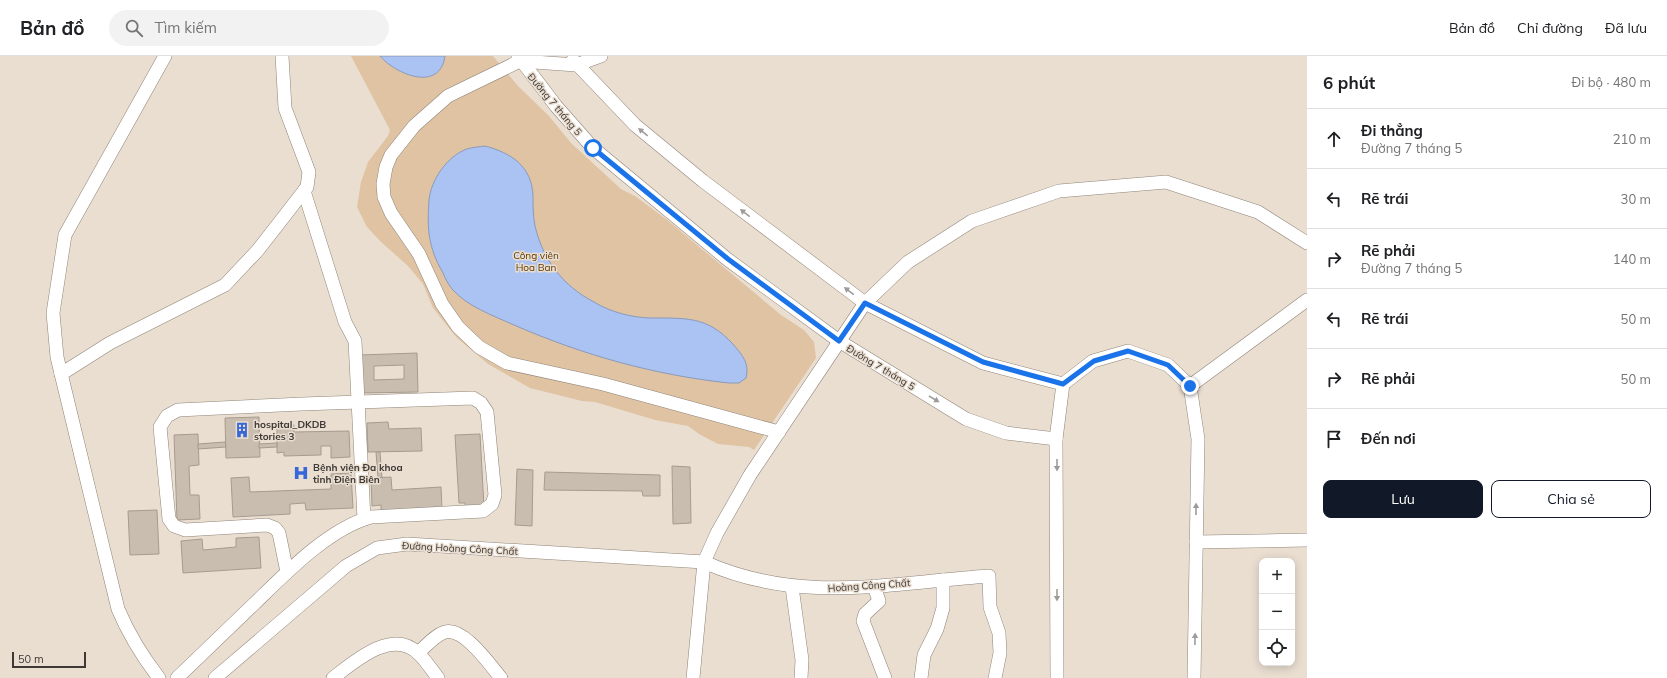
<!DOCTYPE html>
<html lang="vi">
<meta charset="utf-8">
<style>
body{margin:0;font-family:Mulish,sans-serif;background:#f2f2f2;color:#202124}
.controls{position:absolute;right:12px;bottom:12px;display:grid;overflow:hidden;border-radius:8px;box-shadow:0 2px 10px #0003}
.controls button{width:36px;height:36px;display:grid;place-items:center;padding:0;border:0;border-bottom:1px solid #e0e0e0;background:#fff;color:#202124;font:20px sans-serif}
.scale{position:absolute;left:12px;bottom:10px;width:74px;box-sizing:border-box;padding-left:4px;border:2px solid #3e3934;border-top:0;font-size:11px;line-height:14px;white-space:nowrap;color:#3e3934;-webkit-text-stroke:3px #eaded1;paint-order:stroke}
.stop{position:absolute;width:12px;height:12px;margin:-9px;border:3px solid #1a73e8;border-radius:50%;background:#fff}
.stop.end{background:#1a73e8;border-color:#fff;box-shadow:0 1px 4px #0008}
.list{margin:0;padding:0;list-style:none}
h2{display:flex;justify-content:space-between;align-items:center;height:52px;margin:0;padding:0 16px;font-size:17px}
h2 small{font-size:13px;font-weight:400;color:#757577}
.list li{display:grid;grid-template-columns:26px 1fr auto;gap:12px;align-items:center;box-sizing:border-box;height:60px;padding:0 16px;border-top:1px solid #e0e0e0}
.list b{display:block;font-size:15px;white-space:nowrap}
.list p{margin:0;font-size:13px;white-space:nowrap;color:#757577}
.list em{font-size:13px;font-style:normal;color:#757577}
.actions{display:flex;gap:8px;padding:12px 16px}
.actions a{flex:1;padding:9px 0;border:1px solid #111827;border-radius:8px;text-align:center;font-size:14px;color:#111827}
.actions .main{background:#111827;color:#fff}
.icon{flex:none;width:22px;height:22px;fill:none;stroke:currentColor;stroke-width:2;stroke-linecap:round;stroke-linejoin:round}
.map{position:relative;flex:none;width:1307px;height:622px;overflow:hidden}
header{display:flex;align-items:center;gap:24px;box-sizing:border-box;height:56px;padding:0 20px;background:#fff;border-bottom:1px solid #e0e0e0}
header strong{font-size:19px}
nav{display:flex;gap:22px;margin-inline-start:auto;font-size:14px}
.search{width:280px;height:36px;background:#f2f2f2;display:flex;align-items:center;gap:10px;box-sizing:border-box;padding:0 14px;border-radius:22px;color:#757577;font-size:15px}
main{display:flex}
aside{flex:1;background:#fff}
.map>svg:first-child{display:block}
.green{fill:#dfc3a3}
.water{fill:#abc3f3;stroke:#8a9aba}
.building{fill:#c9bdb0;stroke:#a79b8f;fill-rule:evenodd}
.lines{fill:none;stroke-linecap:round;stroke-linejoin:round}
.minor-casing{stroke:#8f8478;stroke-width:14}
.minor{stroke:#fff;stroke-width:13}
.oneway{fill:#9e9c9a}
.route{stroke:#1a73e8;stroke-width:5}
.labels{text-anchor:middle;stroke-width:3;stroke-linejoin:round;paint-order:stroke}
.street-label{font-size:10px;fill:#3e3934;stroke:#eaded1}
.park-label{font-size:10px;fill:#5b3700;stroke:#eaded1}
.poi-label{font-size:10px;font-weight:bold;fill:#3e3934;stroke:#eaded1;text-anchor:start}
</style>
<header>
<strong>Bản đồ</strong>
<div class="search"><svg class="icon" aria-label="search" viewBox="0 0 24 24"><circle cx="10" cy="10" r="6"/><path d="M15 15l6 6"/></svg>Tìm kiếm</div>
<nav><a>Bản đồ</a><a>Chỉ đường</a><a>Đã lưu</a></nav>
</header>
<main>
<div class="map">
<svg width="1307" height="622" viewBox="0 0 1307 622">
<rect width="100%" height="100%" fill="#eaded1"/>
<polygon class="green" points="351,0 493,0 518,30 549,60 571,87 621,133 635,140 666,163 781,259 804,274 814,286 816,302 754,394 749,391 718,388 699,378 688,370 655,364 595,346 582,345 530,332 488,308 456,281 433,252 423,228 408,210 380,185 367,171 357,151 361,126 368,106 388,80 390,74"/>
<g class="water">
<path d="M380 0H445C440 37 395 18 380 0Z"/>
<path d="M485 90C511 97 532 110 533 140 533 150 533 160 535 170 543 204 563 230 594 246 610 256 633 262 652 262 691 262 711 261 738 294 745 303 749 310 746 322L739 327H729C654 319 583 299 514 269 492 259 468 251 452 233 448 228 445 222 443 217 428 191 427 173 429 144 431 124 447 100 467 93 473 91 479 91 485 90Z"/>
</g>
<g class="building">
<path d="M417 297 418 336 361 337 360 299ZM404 309V323L374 324V310Z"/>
<polygon points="259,361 260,401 226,402 225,362"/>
<polygon points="388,366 389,373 421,372 422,395 368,396 367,367"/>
<polygon points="294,369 294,376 349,375 350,401 331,402 331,390 321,390 321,399 284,400 284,396 277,397 277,370"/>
<polygon points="198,378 199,409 189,410 190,439 199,439 200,463 177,464 174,379"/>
<polygon points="480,378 484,451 465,452 465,447 459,447 455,379"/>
<polygon points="225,386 226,391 198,393 198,388"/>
<polygon points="277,387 277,391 259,392 259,388"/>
<polygon points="376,396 380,396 382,422 378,422"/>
<polygon points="672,410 690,411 691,467 673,468"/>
<polygon points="517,413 533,414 532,470 515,469"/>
<polygon points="545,416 660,419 660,440 643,440 642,435 544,434"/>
<polygon points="351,417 353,452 306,454 305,447 290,448 290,458 233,461 231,422 249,421 250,436 331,433 331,418"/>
<polygon points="391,421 392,434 441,431 442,453 381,456 381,449 372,450 371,422"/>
<polygon points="157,454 159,498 130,499 128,455"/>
<polygon points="259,481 261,512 183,517 181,485 202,483 203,494 236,491 236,482"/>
</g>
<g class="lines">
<defs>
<g id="minor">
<polyline points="518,0 556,50 593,92 727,203 839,285 966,363 1006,377 1056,383"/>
<polyline points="601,0 576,9 520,5 448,40 414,70 391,99 386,111 383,128 384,141 391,157 419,198 442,248 458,271 479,291 507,307 603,328 779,376"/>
<polyline points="573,4 635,69 703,125 865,247 983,307 1063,328"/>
<polyline points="304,135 345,266 355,285 364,463"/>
<polyline points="61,318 110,287 225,229 258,194 307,131 309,116 285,52 282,0"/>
<polyline points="1190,330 1307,244"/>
<polyline points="1196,486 1307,484"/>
<polyline points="874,530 879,545 865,558 863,565 885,622"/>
<polyline points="792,531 802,604 801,622"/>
<path d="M418 597C426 590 435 579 445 576 464 571 490 609 501 622"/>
<path d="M159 622C142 600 129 579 118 553L57 301 53 257 65 179 165 0"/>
<path d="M177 622C203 597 229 572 254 548 286 517 328 473 371 461L483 455 492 448 495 439 487 356 481 347 473 342 302 348 178 354 167 360 160 371 169 463 174 470 185 474 267 469 275 472 279 477 287 516"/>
<path d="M215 622 346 510 377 492 407 488 704 506C800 549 889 527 989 520L990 551 999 577 1000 597 995 622"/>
<path d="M333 622C354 606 393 571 419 598 426 605 432 614 438 622"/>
<polyline points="693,622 704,506 717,477 750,419 865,247 908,206 972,165 1059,135 1166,126 1258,156 1307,187"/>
<polyline points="921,622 924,599 937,573 943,552 943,524"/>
<polyline points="1057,622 1056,383 1063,328 1093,305 1128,295 1168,309 1190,330 1198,383 1194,622"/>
</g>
</defs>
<use href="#minor" class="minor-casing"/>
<use href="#minor" class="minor"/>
</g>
<defs><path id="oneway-solid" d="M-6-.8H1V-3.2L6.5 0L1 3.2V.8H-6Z"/></defs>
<g class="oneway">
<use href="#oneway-solid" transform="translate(643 76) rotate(-141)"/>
<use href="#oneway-solid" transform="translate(745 157) rotate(-142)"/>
<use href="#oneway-solid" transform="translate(849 235) rotate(-143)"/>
<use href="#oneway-solid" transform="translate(934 343) rotate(31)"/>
<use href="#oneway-solid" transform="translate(1057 409) rotate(90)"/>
<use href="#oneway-solid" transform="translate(1196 453) rotate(-89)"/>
<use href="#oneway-solid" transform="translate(1057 539) rotate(90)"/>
<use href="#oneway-solid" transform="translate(1195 583) rotate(-89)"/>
</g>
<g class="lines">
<polyline class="route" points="593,92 728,203 839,285 865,247 983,306 1063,328 1094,305 1128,295 1168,309 1190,330"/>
</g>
<defs>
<symbol id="building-bare" viewBox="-9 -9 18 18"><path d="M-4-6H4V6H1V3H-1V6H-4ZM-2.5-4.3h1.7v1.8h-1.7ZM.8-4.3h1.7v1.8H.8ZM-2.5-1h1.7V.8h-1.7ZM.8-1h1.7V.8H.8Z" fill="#3868d8" stroke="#eaded1" stroke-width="2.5" paint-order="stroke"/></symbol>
<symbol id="hospital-bare" viewBox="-9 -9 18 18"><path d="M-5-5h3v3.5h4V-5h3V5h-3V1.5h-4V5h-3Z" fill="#3868d8" stroke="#eaded1" stroke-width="2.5" paint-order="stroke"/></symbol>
</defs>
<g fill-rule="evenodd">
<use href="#building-bare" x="231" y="363" width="22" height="22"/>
<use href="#hospital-bare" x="290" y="406" width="22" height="22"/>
</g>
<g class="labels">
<g class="street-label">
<text transform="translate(555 48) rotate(50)" y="4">Đường 7 tháng 5</text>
<text transform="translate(881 311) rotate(31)" y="4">Đường 7 tháng 5</text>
<text transform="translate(460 492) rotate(3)" y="4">Đường Hoàng Công Chất</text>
<text transform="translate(869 529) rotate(-4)" y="4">Hoàng Công Chất</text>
</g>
<g class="park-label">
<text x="536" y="203">Công viên<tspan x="536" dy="12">Hoa Ban</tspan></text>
</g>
<g class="poi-label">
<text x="254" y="372">hospital_DKDB<tspan x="254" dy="12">stories 3</tspan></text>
<text x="313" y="415">Bệnh viện Đa khoa<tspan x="313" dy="12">tỉnh Điện Biên</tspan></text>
</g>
</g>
</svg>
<div class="controls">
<button>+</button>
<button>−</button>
<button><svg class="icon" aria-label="locate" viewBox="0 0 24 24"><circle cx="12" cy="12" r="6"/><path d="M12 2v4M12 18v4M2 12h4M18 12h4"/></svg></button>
</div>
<div class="scale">50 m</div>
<div class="stop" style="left:593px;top:92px"></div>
<div class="stop end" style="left:1190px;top:330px"></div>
</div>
<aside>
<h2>6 phút<small>Đi bộ · 480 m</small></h2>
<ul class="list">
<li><svg class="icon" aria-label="ahead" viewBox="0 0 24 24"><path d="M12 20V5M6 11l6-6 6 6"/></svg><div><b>Đi thẳng</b><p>Đường 7 tháng 5</p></div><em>210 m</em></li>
<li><svg class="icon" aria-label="left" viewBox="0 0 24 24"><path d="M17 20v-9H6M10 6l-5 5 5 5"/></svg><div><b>Rẽ trái</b></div><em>30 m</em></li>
<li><svg class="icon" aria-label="right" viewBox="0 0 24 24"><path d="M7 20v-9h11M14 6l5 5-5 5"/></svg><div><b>Rẽ phải</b><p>Đường 7 tháng 5</p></div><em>140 m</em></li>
<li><svg class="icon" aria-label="left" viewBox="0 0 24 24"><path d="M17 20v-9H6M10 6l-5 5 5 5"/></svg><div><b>Rẽ trái</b></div><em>50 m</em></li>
<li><svg class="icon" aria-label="right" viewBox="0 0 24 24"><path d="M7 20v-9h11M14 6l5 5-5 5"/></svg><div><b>Rẽ phải</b></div><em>50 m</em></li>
<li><svg class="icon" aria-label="arrive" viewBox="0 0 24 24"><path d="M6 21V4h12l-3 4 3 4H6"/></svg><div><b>Đến nơi</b></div></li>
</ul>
<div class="actions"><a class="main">Lưu</a><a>Chia sẻ</a></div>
</aside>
</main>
